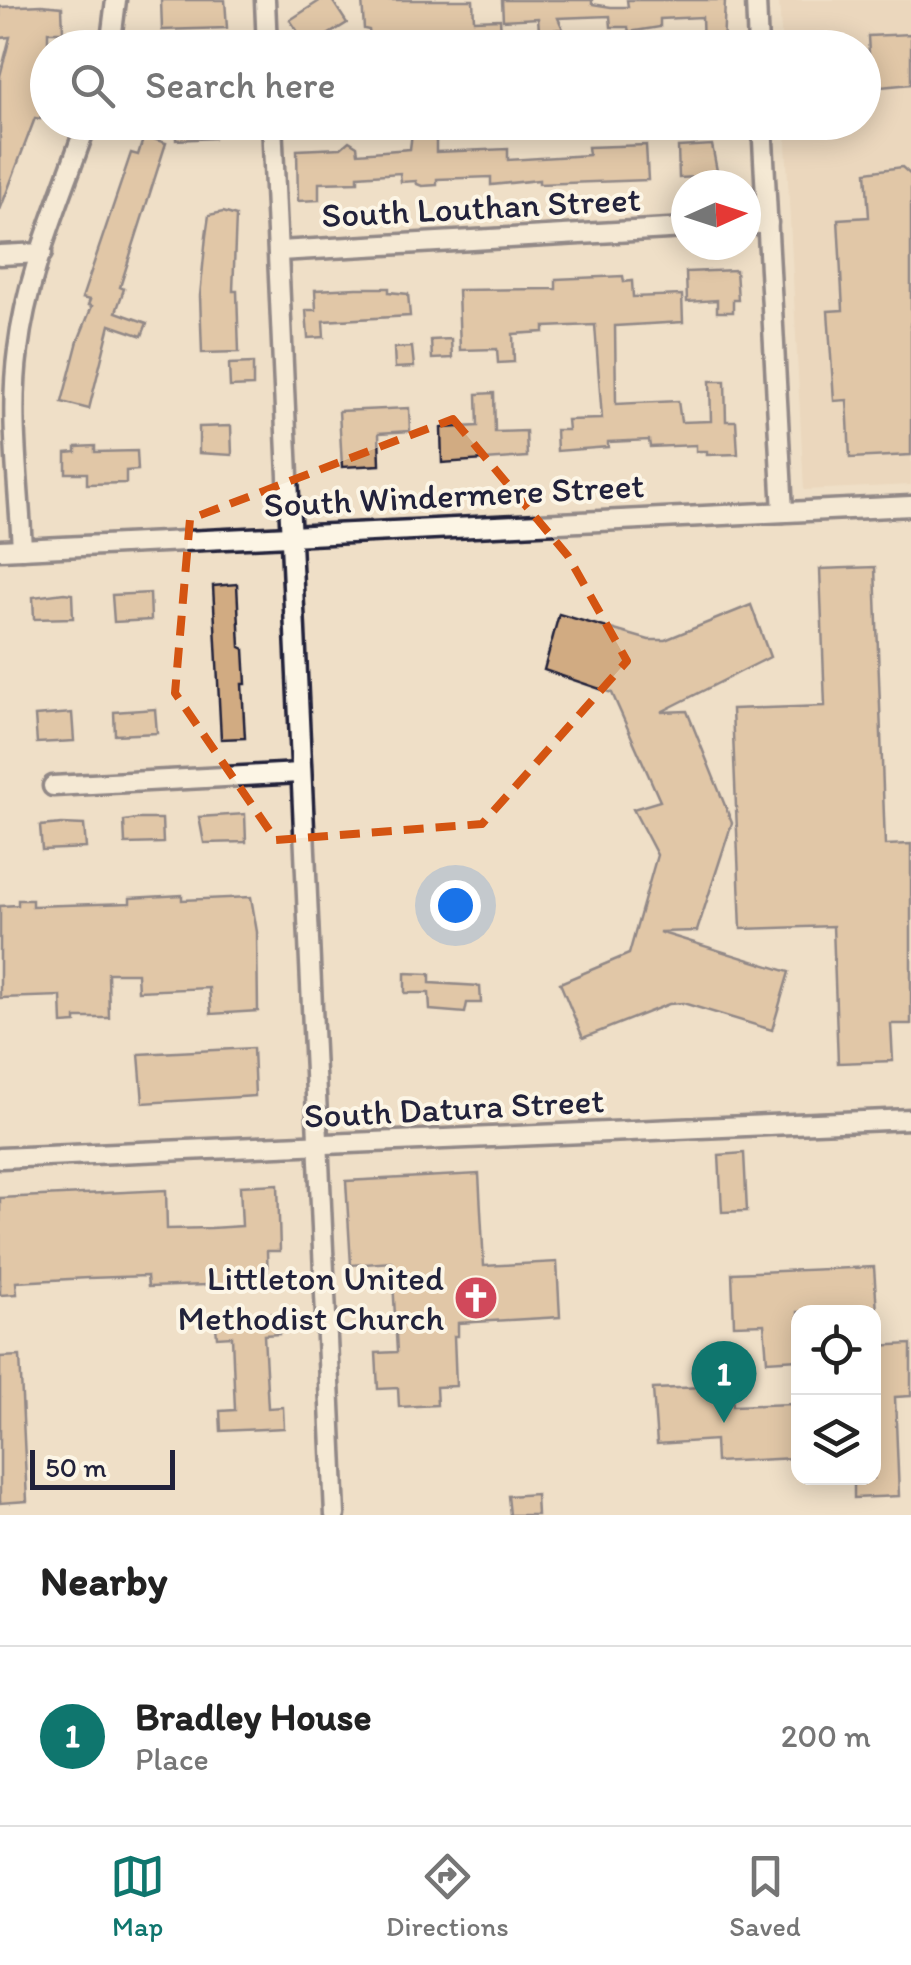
<!DOCTYPE html>
<style>
body{margin:0;font-family:Itim,sans-serif;background:#f2f2f2;color:#222}
.controls{position:absolute;right:30px;bottom:30px;display:grid;overflow:hidden;border-radius:20px;box-shadow:0 5px 25px #0003}
.controls button{width:90px;height:90px;display:grid;place-items:center;padding:0;border:0;border-bottom:2px solid #e0e0e0;background:#fff;color:#222;font:50px sans-serif}
.compass{position:absolute;left:671px;top:170px;width:90px;height:90px;border-radius:50%;background:#fff;box-shadow:0 5px 25px #0003;rotate:87deg}
.scale{position:absolute;left:30px;bottom:25px;width:145px;box-sizing:border-box;padding-left:10px;border:5px solid #22223b;border-top:0;font-size:28px;line-height:35px;white-space:nowrap;color:#22223b;-webkit-text-stroke:8px #fcf5e5;paint-order:stroke}
.you{position:absolute;left:455px;top:905px;width:35px;height:35px;margin:-25px;border:8px solid #fff;border-radius:50%;background:#1a73e8;box-shadow:0 0 0 15px #1a73e833}
.badge{display:grid;place-items:center;width:65px;height:65px;border-radius:50%;background:#0f766e;color:#fff;font-size:32px;font-weight:700}
.pin{position:absolute;translate:-50% -82px;filter:drop-shadow(0 2px 5px #0008)}
.pin::after{content:'';position:absolute;top:52px;width:35px;height:30px;background:inherit;clip-path:polygon(0 0,100% 0,50% 100%)}
.list{margin:0;padding:0;list-style:none}
h2{display:flex;justify-content:space-between;align-items:center;height:130px;margin:0;padding:0 40px;font-size:42px}
h2 small{font-size:32px;font-weight:400;color:#767676}
.list li{display:grid;grid-template-columns:65px 1fr auto;gap:30px;align-items:center;box-sizing:border-box;height:180px;padding:0 40px;border-top:2px solid #e0e0e0}
.list b{display:block;font-size:38px;white-space:nowrap}
.list p{margin:0;font-size:32px;white-space:nowrap;color:#767676}
.list em{font-size:32px;font-style:normal;color:#767676}
.icon{flex:none;width:55px;height:55px;fill:none;stroke:currentColor;stroke-width:2;stroke-linecap:round;stroke-linejoin:round}
.map{position:relative;flex:none;width:911px;height:1515px;overflow:hidden}
.search{position:absolute;background:#fff;box-shadow:0 5px 25px #0003;left:30px;right:30px;top:30px;height:110px;display:flex;align-items:center;gap:25px;box-sizing:border-box;padding:0 35px;border-radius:55px;color:#767676;font-size:38px}
.sheet{height:310px;background:#fff}
nav{display:flex;justify-content:space-around;align-items:center;box-sizing:border-box;height:140px;border-top:2px solid #e0e0e0;background:#fff;font-size:28px;color:#767676}
nav a{display:grid;justify-items:center;gap:5px}
nav .on{color:#0f766e}
.map>svg:first-child{display:block}
.built{fill:#e6cfb2}
.building{fill:#d1ab82;stroke:#22223b;stroke-width:2.5}
.lines{fill:none;stroke-linecap:round;stroke-linejoin:round}
.minor-casing{stroke:#22223b;stroke-width:25}
.minor{stroke:#fcf5e5;stroke-width:18}
.marked{fill:none;stroke:#d45411;stroke-width:8;stroke-dasharray:20 12;stroke-linejoin:round}
.labels{text-anchor:middle;stroke-width:8;stroke-linejoin:round;paint-order:stroke}
.street-label{font-size:35px;fill:#22223b;stroke:#fcf5e5}
.poi-label{font-size:35px;fill:#22223b;stroke:#fcf5e5;text-anchor:end}
</style>
<div class="map">
<svg width="911" height="1515" viewBox="0 0 911 1515">
<rect width="100%" height="100%" fill="#efdfc7"/>
<filter id="ink" filterUnits="userSpaceOnUse"><feTurbulence type="fractalNoise" baseFrequency=".01" numOctaves="2"/><feDisplacementMap in="SourceGraphic" scale="20" xChannelSelector="R" yChannelSelector="G"/><feConvolveMatrix kernelMatrix="1 2 1 2 8 2 1 2 1" color-interpolation-filters="sRGB"/></filter>
<g filter="url(#ink)">
<polygon class="built" points="779,0 911,0 911,485 804,490 785,123 864,122 864,48 782,47"/>
<g class="building">
<polygon points="161,0 225,0 227,28 162,30"/>
<polygon points="321,0 332,0 347,23 308,47 290,20"/>
<polygon points="362,0 473,0 474,20 500,19 502,48 379,48 378,37 370,37 369,30 364,29"/>
<polygon points="502,0 592,0 592,4 611,7 628,7 627,0 725,0 723,48 703,48 702,17 660,19 660,27 629,32 628,27 611,27 610,16 558,18 563,29 539,30 538,18 503,20"/>
<polygon points="42,5 62,7 63,32 48,32 48,89 40,119 35,118 0,210 0,76 10,37 0,38 0,7"/>
<polygon points="911,34 911,84 871,88 868,36"/>
<polygon points="176,122 213,122 214,138 176,140"/>
<polygon points="432,132 436,135 436,152 508,149 508,160 589,155 588,147 646,145 648,180 539,184 539,180 491,185 491,177 437,179 437,185 422,186 417,184 416,181 401,182 400,173 358,176 358,182 319,183 319,200 298,201 297,150 341,148 349,141 357,146 358,153 410,149 412,133"/>
<polygon points="144,136 166,143 120,287 124,289 116,312 147,323 142,336 110,325 89,409 62,402 78,341 92,306 88,305 90,300 82,298 131,153 138,155"/>
<polygon points="712,145 718,176 679,178 678,147"/>
<polygon points="902,167 911,175 911,455 850,458 847,400 834,401 828,311 843,310 838,219 869,217 866,172"/>
<polygon points="223,212 236,216 233,291 237,291 239,352 202,353 200,296 206,236 209,215"/>
<polygon points="736,270 738,300 733,300 733,312 717,312 717,300 687,302 686,272"/>
<polygon points="623,276 624,282 632,281 633,297 682,295 683,322 615,326 616,404 678,401 681,422 711,421 710,381 725,381 726,421 736,421 738,454 707,455 707,451 696,451 696,445 650,447 649,440 608,442 608,447 557,451 556,430 568,430 567,420 602,419 595,325 544,327 544,332 513,334 514,362 498,363 497,349 460,350 458,290 556,289 556,279"/>
<polygon points="357,288 389,288 389,292 408,294 410,316 323,321 324,337 308,338 306,310 316,310 315,290"/>
<polygon points="451,339 452,358 432,359 431,340"/>
<polygon points="412,347 414,367 395,368 394,348"/>
<polygon points="253,363 253,386 230,387 229,364"/>
<polygon points="494,393 495,432 526,431 527,457 442,463 441,428 478,426 477,394"/>
<polygon points="409,408 410,431 379,433 380,465 342,467 339,411"/>
<polygon points="231,426 232,455 199,453 199,427"/>
<polygon points="95,446 95,452 137,451 138,470 126,471 126,483 87,484 87,473 66,473 66,453 76,452 76,447"/>
<polygon points="875,567 885,845 911,844 911,1024 891,1024 893,1061 838,1063 833,926 741,929 732,709 825,706 820,569"/>
<polygon points="237,584 240,647 244,649 246,684 242,684 245,738 221,739 213,586"/>
<polygon points="64,593 72,594 73,618 34,619 33,597"/>
<polygon points="150,593 151,620 114,622 112,595"/>
<polygon points="751,605 770,657 661,712 687,711 732,823 697,931 659,932 789,972 772,1030 683,1003 669,1004 583,1038 560,983 629,954 657,855 633,809 660,801 612,693 544,670 559,614 649,640 665,640"/>
<polygon points="155,709 157,733 115,735 114,712"/>
<polygon points="72,713 74,741 37,743 35,716"/>
<polygon points="245,814 246,842 204,843 199,817"/>
<polygon points="137,819 162,819 163,843 125,844 124,821"/>
<polygon points="62,824 84,825 86,848 42,850 40,826"/>
<polygon points="182,895 182,900 251,897 257,932 258,1011 211,1014 209,988 138,991 137,973 108,973 109,1018 76,1018 76,1023 62,1024 61,996 0,998 0,906 18,905 18,900 32,900 32,906 130,903 130,898"/>
<polygon points="405,973 430,974 430,983 480,986 481,1003 467,1003 465,1013 430,1010 429,993 405,993"/>
<polygon points="253,1048 255,1096 143,1103 139,1054"/>
<polygon points="744,1153 747,1211 722,1212 719,1155"/>
<polygon points="479,1174 484,1266 557,1262 560,1317 458,1323 458,1336 454,1336 456,1386 436,1387 437,1405 399,1407 398,1388 378,1389 376,1353 397,1352 392,1262 351,1265 346,1181"/>
<polygon points="278,1184 280,1251 267,1251 268,1283 148,1287 147,1276 88,1278 16,1282 17,1294 0,1295 0,1198 166,1190 167,1229 211,1228 242,1226 240,1186"/>
<polygon points="874,1267 877,1312 798,1312 798,1359 767,1361 764,1324 734,1325 732,1273"/>
<polygon points="278,1313 279,1334 264,1335 268,1408 283,1407 284,1428 221,1431 220,1411 235,1410 232,1336 217,1337 215,1317"/>
<polygon points="911,1344 911,1396 895,1397 899,1496 854,1498 854,1478 874,1478 874,1346"/>
<polygon points="20,1356 27,1501 0,1503 0,1357"/>
<polygon points="731,1386 733,1406 791,1404 794,1458 716,1462 715,1440 657,1444 653,1389"/>
<polygon points="536,1494 537,1515 510,1515 508,1496"/>
</g>
<g class="lines">
<defs>
<g id="minor">
<polyline points="265,0 267,48"/>
<polyline points="756,0 758,48"/>
<polyline points="110,48 116,0"/>
<polyline points="272,122 335,1515"/>
<polyline points="762,122 783,512"/>
<polyline points="746,225 768,223"/>
<polyline points="279,251 686,228"/>
<polyline points="0,255 42,253"/>
<path d="M22 549C19 484 9 415 18 350 27 272 62 196 87 122"/>
<polyline points="0,550 911,506"/>
<polyline points="53,786 300,773"/>
<polyline points="0,1158 911,1119"/>
</g>
</defs>
<use href="#minor" class="minor-casing"/>
<use href="#minor" class="minor"/>
</g>
</g>
<path d="M0 0H911V1515H0ZM453 419 568 556 627 661 482 824 276 840 175 693 190 519Z" fill="#efdfc7" fill-opacity=".55" fill-rule="evenodd"/>
<path class="marked" d="M453 419 568 556 627 661 482 824 276 840 175 693 190 519Z"/>
<defs>
<symbol id="church-disc" viewBox="-11 -11 22 22"><circle r="9.5" fill="#d1495b" stroke="#fcf5e5"/><path d="M-1.2-6h2.4v3.5h3.3v2.4h-3.3V6h-2.4V-.1h-3.3v-2.4h3.3Z" fill="#fff"/></symbol>
</defs>
<g fill-rule="evenodd">
<use href="#church-disc" x="451" y="1273" width="50" height="50"/>
</g>
<g class="labels">
<g class="street-label">
<text transform="translate(481 207) rotate(-3)" y="12">South Louthan Street</text>
<text transform="translate(454 495) rotate(-3)" y="12">South Windermere Street</text>
<text transform="translate(454 1108) rotate(-3)" y="12">South Datura Street</text>
</g>
<g class="poi-label">
<text x="444" y="1290">Littleton United<tspan x="444" dy="40">Methodist Church</tspan></text>
</g>
</g>
</svg>
<div class="controls">
<button><svg class="icon" aria-label="locate" viewBox="0 0 24 24"><circle cx="12" cy="12" r="6"/><path d="M12 2v4M12 18v4M2 12h4M18 12h4"/></svg></button>
<button><svg class="icon" aria-label="layers" viewBox="0 0 24 24"><path d="M12 4l9 5-9 5-9-5zM3 14l9 5 9-5"/></svg></button>
</div>
<svg class="compass" viewBox="-18 -18 36 36"><path d="M0-13l5 13h-10z" fill="#e53935"/><path d="M0 13l5-13h-10z" fill="#767676"/></svg>
<div class="scale">50 m</div>
<div class="you"></div>
<div class="pin badge" style="left:724px;top:1423px">1</div>
<div class="search"><svg class="icon" aria-label="search" viewBox="0 0 24 24"><circle cx="10" cy="10" r="6"/><path d="M15 15l6 6"/></svg>Search here</div>
</div>
<section class="sheet">
<h2>Nearby<small></small></h2>
<ul class="list">
<li><span class="badge">1</span><div><b>Bradley House</b><p>Place</p></div><em>200 m</em></li>
</ul>
</section>
<nav>
<a class="on"><svg class="icon" aria-label="map" viewBox="0 0 24 24"><path d="M3 6l6-2 6 2 6-2v14l-6 2-6-2-6 2zM9 4v14M15 6v14"/></svg>Map</a>
<a><svg class="icon" aria-label="directions" viewBox="0 0 24 24"><path d="M12 3l9 9-9 9-9-9zM9 14v-3h6M13 9l2 2-2 2"/></svg>Directions</a>
<a><svg class="icon" aria-label="saved" viewBox="0 0 24 24"><path d="M7 4h10v16l-5-4-5 4z"/></svg>Saved</a>
</nav>
